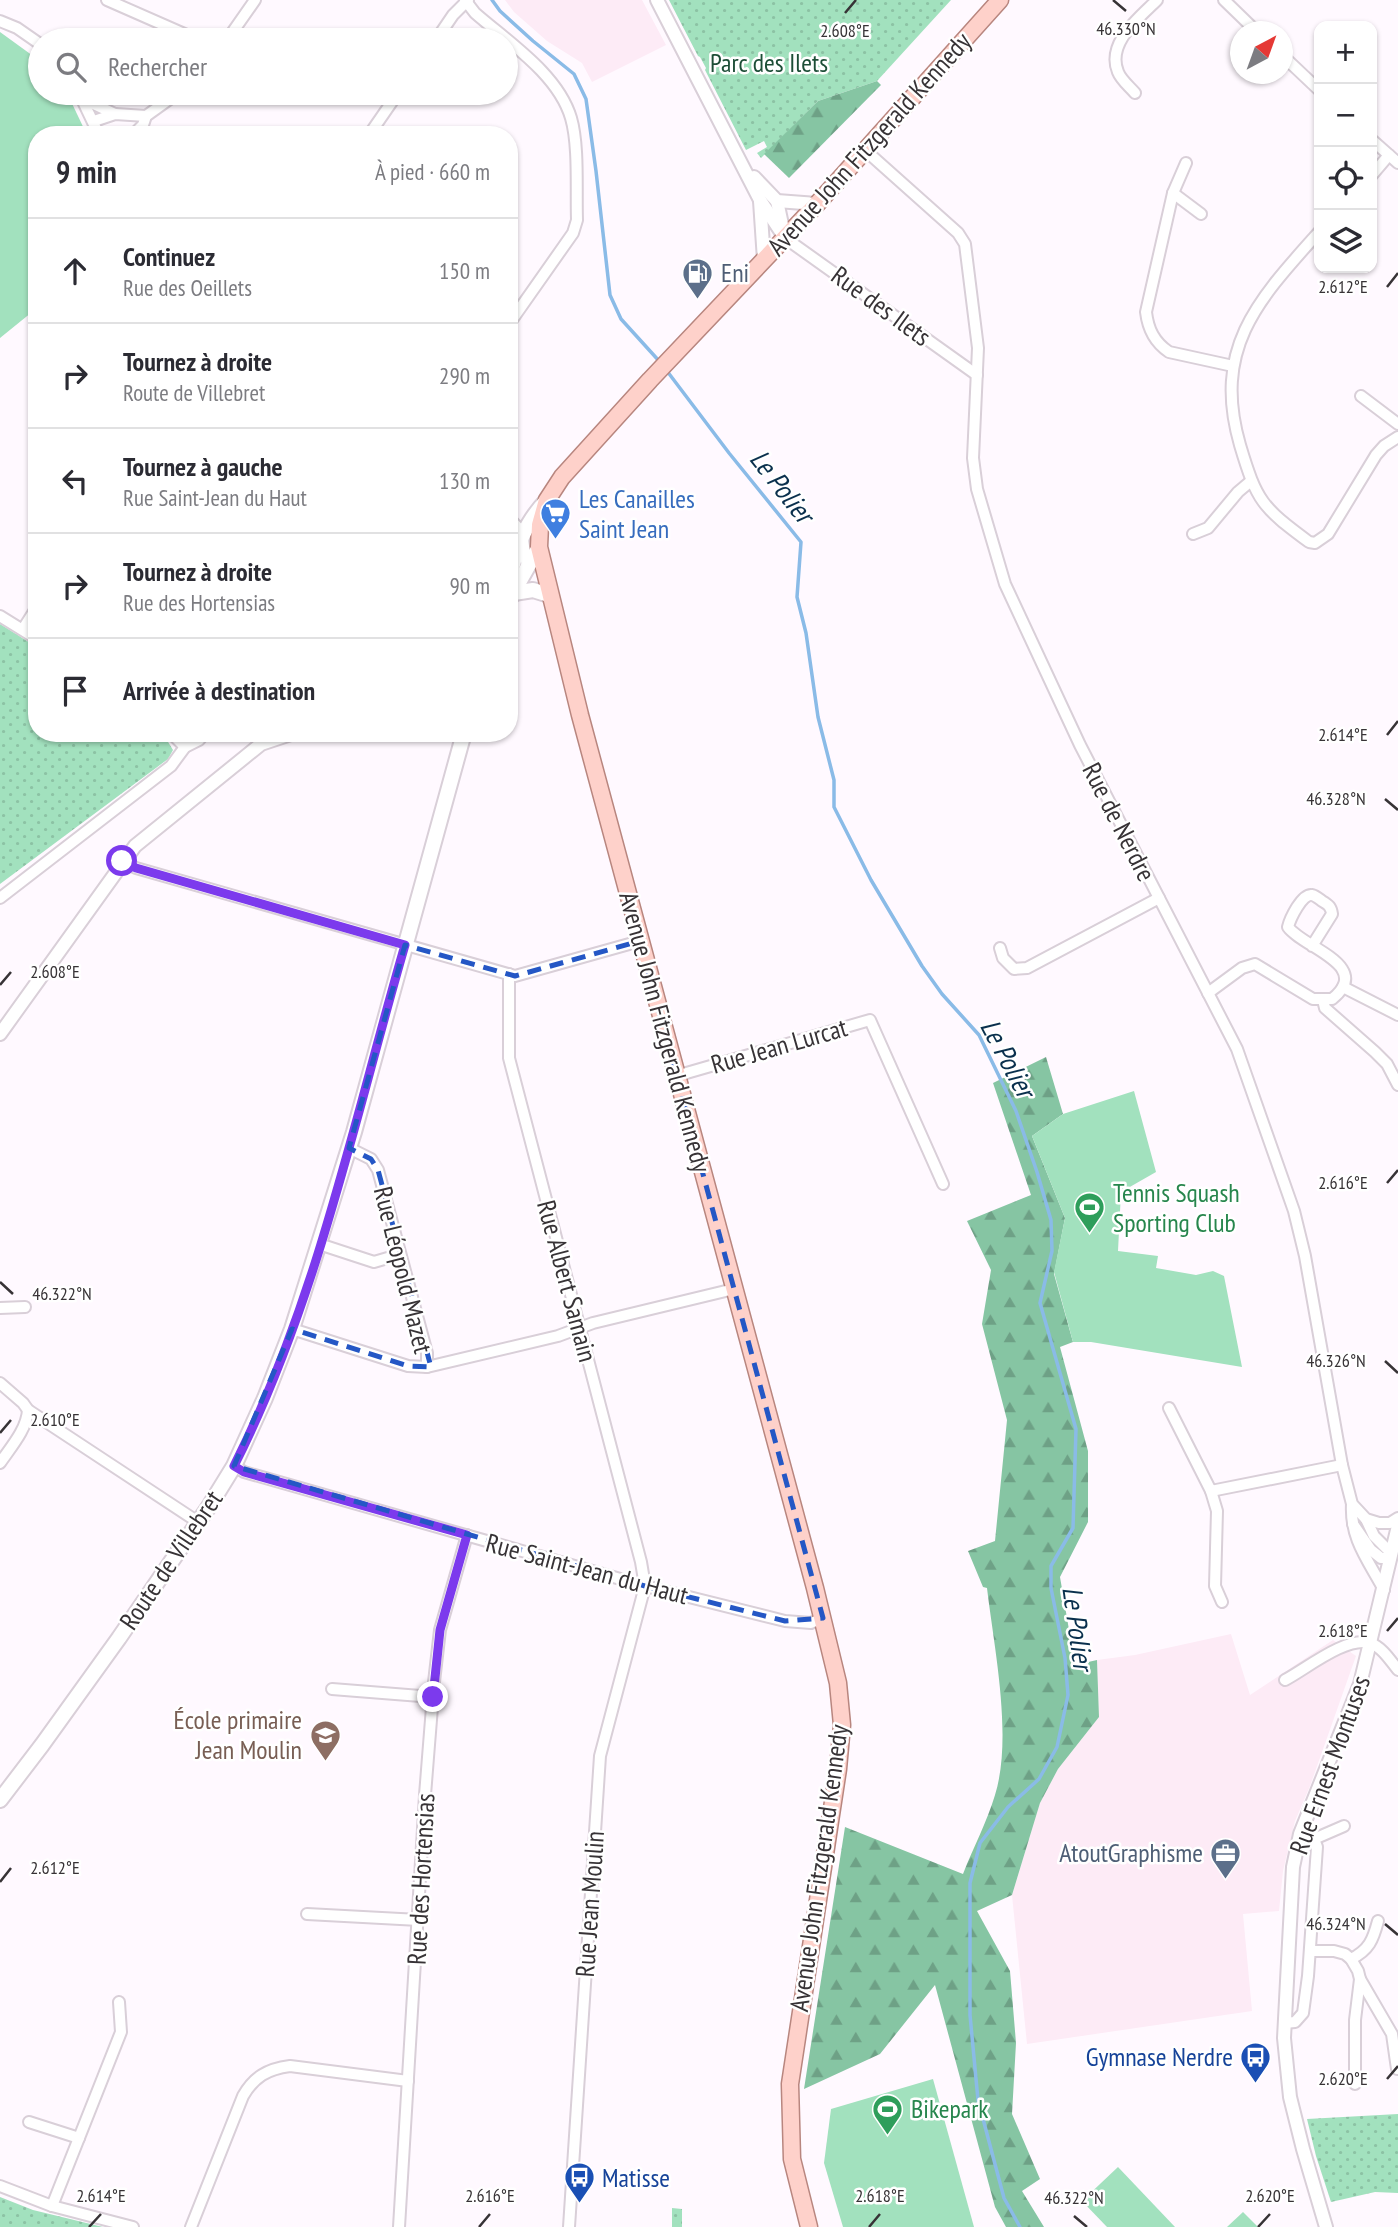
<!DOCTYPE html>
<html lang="fr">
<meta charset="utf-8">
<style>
body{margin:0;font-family:"PT Sans Narrow",sans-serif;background:#f2f2f3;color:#2b2b33}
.controls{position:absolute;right:21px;top:21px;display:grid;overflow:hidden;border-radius:14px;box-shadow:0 2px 5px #0004}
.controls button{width:63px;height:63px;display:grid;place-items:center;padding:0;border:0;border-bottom:2px solid #e1e1e2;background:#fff;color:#2b2b33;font:35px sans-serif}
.compass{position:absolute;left:1230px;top:21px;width:63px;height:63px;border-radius:50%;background:#fff;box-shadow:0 2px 5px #0004;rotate:41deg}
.stop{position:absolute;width:21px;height:21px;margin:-16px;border:5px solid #7c3aed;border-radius:50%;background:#fff}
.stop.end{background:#7c3aed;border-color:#fff;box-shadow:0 2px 7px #0008}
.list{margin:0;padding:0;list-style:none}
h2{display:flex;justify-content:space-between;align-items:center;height:91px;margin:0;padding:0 28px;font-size:30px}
h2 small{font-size:23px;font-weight:400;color:#7c7c81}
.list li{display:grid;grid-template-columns:46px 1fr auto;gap:21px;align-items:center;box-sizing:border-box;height:105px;padding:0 28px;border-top:2px solid #e1e1e2}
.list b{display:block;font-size:26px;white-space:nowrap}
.list p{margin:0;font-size:23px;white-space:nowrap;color:#7c7c81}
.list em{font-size:23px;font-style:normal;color:#7c7c81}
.icon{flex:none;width:38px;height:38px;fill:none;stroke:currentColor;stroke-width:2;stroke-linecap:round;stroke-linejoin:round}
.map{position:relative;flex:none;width:1398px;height:2227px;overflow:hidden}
.search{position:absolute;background:#fff;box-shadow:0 2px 5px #0004;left:28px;top:28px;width:490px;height:77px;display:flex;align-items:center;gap:18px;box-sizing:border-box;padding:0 24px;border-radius:38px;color:#7c7c81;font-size:26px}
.panel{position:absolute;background:#fff;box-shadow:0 2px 5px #0004;left:28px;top:126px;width:490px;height:616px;border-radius:28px}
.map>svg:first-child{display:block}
.commercial{fill:#fdebf6}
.grass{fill:url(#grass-dots)}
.forest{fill:url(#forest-firs)}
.pitch{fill:#a2e1be}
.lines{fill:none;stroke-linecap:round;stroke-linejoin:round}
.stream{stroke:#8abbe7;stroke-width:3.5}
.minor-casing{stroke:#d9cfd8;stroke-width:14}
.tertiary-casing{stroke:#d9cfd8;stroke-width:16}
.secondary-casing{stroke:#d9cfd8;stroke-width:18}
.primary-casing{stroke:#b8867f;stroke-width:19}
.minor{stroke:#fff;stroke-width:10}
.tertiary{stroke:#fff;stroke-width:12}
.secondary{stroke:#fff;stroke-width:14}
.primary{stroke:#fed1ca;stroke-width:16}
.route{stroke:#7c3aed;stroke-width:9}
.marked{fill:none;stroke:#2457c5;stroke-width:5;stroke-dasharray:14 9;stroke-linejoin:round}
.ticks{fill:none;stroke:#373336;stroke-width:2.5}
.labels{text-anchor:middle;stroke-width:5;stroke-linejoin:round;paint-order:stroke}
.park-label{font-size:26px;fill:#1d4e37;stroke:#fff}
.street-label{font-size:26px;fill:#373336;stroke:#fff}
.service-label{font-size:26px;fill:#4e5e75;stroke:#fff;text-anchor:start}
.shop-label{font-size:26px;fill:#366cbe;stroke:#fff;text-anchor:start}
.leisure-label{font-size:26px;fill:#27864d;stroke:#fff;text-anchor:start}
.education-label{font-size:26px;fill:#785e54;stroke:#fff;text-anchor:end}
.transit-label{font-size:26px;fill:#164399;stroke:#fff;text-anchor:end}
.water-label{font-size:28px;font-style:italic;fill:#0a304d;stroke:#fff}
.ticks-label{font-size:18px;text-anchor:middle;fill:#373336;stroke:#fff;stroke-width:5;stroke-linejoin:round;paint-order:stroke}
</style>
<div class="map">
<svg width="1398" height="2227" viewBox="0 0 1398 2227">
<defs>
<pattern id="grass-dots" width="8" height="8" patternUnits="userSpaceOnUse" patternTransform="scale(1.75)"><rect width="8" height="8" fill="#a2e1be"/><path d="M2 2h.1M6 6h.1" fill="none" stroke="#8cc2a4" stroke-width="1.8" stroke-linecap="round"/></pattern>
<pattern id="forest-firs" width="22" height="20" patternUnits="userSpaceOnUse" patternTransform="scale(1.75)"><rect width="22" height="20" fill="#86c5a3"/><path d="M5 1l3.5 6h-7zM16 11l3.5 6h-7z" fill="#6ea186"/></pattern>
</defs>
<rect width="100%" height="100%" fill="#fff9ff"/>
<g class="commercial">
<polygon points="505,0 642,0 666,45 592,82 582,63 547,41 514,12"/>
<polygon points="1231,1634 1250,1695 1333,1640 1356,1656 1310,1786 1295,1821 1283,1871 1279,1911 1243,1914 1252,2011 1027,2044 1012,1895 1040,1803 1058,1769 1099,1717 1097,1660 1135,1655"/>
</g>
<g class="grass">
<polygon points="669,0 951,0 877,81 818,101 761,158 757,153 767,147 764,141 746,150 705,70 706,68 700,57 698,56"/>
<polygon points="0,624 37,647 37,733 160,733 165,737 173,750 168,759 0,884"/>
<polygon points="1398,2114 1398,2193 1375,2192 1331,2202 1316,2156 1307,2119"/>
<polygon points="0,2197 33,2210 103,2227 0,2227"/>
<polygon points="672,2208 682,2209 682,2227 672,2227"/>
</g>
<g class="forest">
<polygon points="877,81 881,85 789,178 764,154 818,101"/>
<path d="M1046 1057 1063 1114 1032 1136 1065 1218 1054 1274 1073 1342 1060 1347 1088 1451V1522L1060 1577 1075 1665 1097 1660 1099 1717 1058 1769 1040 1803 1012 1895 977 1911 1010 1971 1016 2043 1012 2114 1040 2179 1022 2191 1044 2227H1006L995 2207 935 1985 880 2054 804 2089 845 1827 963 1874C973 1848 987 1822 995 1795 1013 1737 994 1648 987 1588L983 1587 968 1551 995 1541 1007 1420 982 1324 991 1270 967 1221 1031 1195 993 1083Z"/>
</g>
<g class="pitch">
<polygon points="0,32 40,61 40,93 67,93 87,135 37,135 37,308 0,338"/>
<polygon points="1134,1091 1156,1172 1121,1192 1118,1251 1158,1256 1156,1268 1196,1275 1213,1271 1224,1276 1242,1367 1091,1342 1073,1342 1054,1272 1065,1218 1032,1136 1063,1114"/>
<polygon points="933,2079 974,2227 843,2227 824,2163 831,2109"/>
<polygon points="1118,2167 1175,2227 1107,2227 1082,2201"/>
<polygon points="1243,2212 1258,2227 1227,2227"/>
</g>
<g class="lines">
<g class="stream">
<polyline points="492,0 500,11 533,41 574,74 586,99 596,171 610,295 621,319 660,362"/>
<polyline points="667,371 729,453 801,542 797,597 806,633 818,717 834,780 834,807 871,880 922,966 942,994 979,1035 1016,1111 1037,1172 1051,1220 1052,1251 1040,1303 1076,1429 1073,1528 1051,1566 1051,1588 1065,1658 1068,1695 1057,1747 1039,1779 1008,1807 980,1843 970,1883 970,2015 978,2100 1004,2198 1020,2227"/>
</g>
<defs>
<g id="minor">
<polyline points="107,0 198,40"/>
<path d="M465 0 475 13C508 42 558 74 571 118 579 145 576 190 577 220L573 233 509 324"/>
<polyline points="1224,0 1257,32"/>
<polyline points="0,21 17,28 40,44"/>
<polyline points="227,40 255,0"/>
<polyline points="436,40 453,15 468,0"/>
<polyline points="1282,55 1319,90"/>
<polyline points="79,93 99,135"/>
<path d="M1135 93C1130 87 1121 80 1118 72 1106 43 1139 18 1157 0"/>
<polyline points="83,99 115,114"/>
<polyline points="94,121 115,114 146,116"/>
<polyline points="133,135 143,125 146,116 178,93"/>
<polyline points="369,135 398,93"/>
<polyline points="1372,140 1398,163"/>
<polyline points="865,150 958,233 965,244 978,348 973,458 977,489 1005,584 1080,745 1237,1049 1294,1211 1305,1256 1342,1465 1352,1504 1366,1519 1379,1523 1390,1523 1398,1518"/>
<path d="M1186 163 1173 193 1146 312C1148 329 1154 342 1169 352L1233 366"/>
<polyline points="1372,175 1389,155"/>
<polyline points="1173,193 1201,214"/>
<path d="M1319 232C1258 300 1212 348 1240 445 1257 502 1262 507 1309 542L1315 543 1328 534 1376 455 1384 446 1398 437"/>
<polyline points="785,238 977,375"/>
<polyline points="1361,396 1398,424"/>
<polyline points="509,518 522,532 527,568"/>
<polyline points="1193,534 1208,528 1238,492 1251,481"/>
<polyline points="0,616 37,639"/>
<polyline points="23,629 37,607"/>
<polyline points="171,733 185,747"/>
<polyline points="122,861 136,868 515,976 640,941"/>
<polyline points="0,898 171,766 185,747 199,740 205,733"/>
<polyline points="1000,948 1003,958 1014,969 1027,968 1159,898"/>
<polyline points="509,974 509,1058 641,1562 645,1586 600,1756 569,2227"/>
<polyline points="1343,987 1398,1015"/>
<path d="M1208 993 1242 968 1255 964 1313 999H1332C1374 965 1303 948 1288 927 1290 919 1302 893 1312 895 1314 895 1321 900 1322 901 1329 905 1331 907 1332 914L1312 946"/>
<polyline points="1323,1000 1325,1008 1375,1052 1387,1064 1398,1085"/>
<polyline points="676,1076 870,1020 943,1184"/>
<polyline points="349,1148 371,1159 378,1170 427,1353 427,1367"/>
<polyline points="319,1244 374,1262 391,1257"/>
<polyline points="0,1308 25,1307"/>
<polyline points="292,1329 408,1366 427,1367 558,1336 593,1323 734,1289"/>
<polyline points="0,1383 23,1403 28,1410 198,1522"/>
<polyline points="1169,1408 1211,1491 1342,1465"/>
<path d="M0 1463C11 1447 27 1429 28 1410"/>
<polyline points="234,1466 244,1472 645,1586 785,1621 811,1623 823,1618"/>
<polyline points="1211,1491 1217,1511 1215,1586 1222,1602"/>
<path d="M1352 1504C1350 1539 1368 1560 1384 1590"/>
<polyline points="1353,1524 1371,1550 1381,1558 1386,1558 1391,1553 1374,1536 1366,1519"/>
<path d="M1285 1680C1306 1669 1346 1636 1370 1643 1382 1647 1390 1660 1398 1670"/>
<polyline points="332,1689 433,1697"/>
<polyline points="1314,1839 1344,1826"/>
<polyline points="307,1914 419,1920"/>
<polyline points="1310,1951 1334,1951 1345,1954 1351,1959 1358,1971 1360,1979 1355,2020 1355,2084"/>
<path d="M1351 1959C1369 1950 1373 1940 1378 1921"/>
<polyline points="1360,1979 1392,2034 1397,2069"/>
<polyline points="1284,2023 1295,2022 1303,2013 1308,1976 1317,1847 1314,1839 1300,1834"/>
<polyline points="29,2122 79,2138"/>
<polyline points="0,2186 52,2206 133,2227"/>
<polyline points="52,2206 121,2032 119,2002"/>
<path d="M191 2227 243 2096C254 2077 267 2069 290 2066L408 2081"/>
<polyline points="399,2227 425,1795 434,1682 440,1630 467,1535"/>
</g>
<g id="tertiary">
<polyline points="657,0 760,200 785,238"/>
<polyline points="754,177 777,201 817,204"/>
<polyline points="760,201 764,260"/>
<polyline points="777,201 784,234"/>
<polyline points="0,1034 135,846 261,744 294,733"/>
<polyline points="1326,2227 1303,2149 1290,2097 1284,2038 1293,1867 1300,1834 1360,1684 1398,1526"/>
</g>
<g id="secondary">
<path d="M509 580C517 547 523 526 546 501"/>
<polyline points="514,593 533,590 549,595"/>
<polyline points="509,600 539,547"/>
<polyline points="0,1800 42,1745 119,1638 210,1505 234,1466 265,1398 292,1329 354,1132 464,733"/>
</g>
<polyline id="primary" points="809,2227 792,2159 790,2084 838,1769 842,1725 838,1683 815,1588 580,715 539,547 540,525 547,500 562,477 650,380 817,204 1000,0"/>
</defs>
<use href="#minor" class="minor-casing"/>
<use href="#tertiary" class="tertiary-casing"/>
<use href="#secondary" class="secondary-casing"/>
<use href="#primary" class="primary-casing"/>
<use href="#minor" class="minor"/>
<use href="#tertiary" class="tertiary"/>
<use href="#secondary" class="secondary"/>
<use href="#primary" class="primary"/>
</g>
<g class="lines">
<path class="route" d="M122 861 136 868 405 945C354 1120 317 1302 234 1466L244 1472 467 1535 440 1630 433 1697"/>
</g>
<path class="marked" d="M640 941 823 1618 785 1621 645 1586 234 1466 292 1329 408 1366 431 1367 378 1170 371 1159 349 1148 405 945 515 976Z"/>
<path class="ticks" d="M1113 0 1126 11M845 13 856 0M1387 287 1398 273M1387 735 1398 721M1385 799 1398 810M0 985 11 972M1387 1183 1398 1170M0 1282 13 1294M1385 1361 1398 1373M0 1433 11 1420M1387 1631 1398 1618M0 1882 11 1868M1385 1924 1398 1935M1387 2079 1398 2066M1074 2216 1087 2227M89 2227 101 2214M479 2227 490 2214M869 2227 880 2214M1258 2227 1270 2214"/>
<defs>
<symbol id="fuel-pin" viewBox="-11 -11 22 30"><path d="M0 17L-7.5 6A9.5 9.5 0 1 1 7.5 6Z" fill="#5c6f8a" stroke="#fff"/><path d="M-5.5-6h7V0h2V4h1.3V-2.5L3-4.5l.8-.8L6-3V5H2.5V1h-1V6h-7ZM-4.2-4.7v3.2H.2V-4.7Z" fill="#fff"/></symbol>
<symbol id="supermarket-pin" viewBox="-11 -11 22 30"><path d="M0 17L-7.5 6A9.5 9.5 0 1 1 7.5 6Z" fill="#3f7fe0" stroke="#fff"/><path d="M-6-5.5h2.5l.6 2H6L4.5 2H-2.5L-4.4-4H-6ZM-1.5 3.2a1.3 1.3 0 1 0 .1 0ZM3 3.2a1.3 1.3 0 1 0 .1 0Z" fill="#fff"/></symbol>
<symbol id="stadium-pin" viewBox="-11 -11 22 30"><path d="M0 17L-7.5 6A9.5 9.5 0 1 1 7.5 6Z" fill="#2e9e5b" stroke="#fff"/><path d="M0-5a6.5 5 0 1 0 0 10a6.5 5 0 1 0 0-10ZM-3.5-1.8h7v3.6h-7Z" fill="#fff"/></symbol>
<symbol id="school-pin" viewBox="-11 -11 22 30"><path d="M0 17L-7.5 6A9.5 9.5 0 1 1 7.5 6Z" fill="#8d6e63" stroke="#fff"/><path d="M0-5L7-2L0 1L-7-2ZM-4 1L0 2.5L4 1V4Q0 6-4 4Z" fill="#fff"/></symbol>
<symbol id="office-pin" viewBox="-11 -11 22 30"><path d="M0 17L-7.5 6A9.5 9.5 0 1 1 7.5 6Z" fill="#5c6f8a" stroke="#fff"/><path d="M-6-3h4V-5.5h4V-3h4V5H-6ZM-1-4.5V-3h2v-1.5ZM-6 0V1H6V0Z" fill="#fff"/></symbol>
<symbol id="bus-pin" viewBox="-11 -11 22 30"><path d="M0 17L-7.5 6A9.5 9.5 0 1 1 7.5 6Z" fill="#1a4fb4" stroke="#fff"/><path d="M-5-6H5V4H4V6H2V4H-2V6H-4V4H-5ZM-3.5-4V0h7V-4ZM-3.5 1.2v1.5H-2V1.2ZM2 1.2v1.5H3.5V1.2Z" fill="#fff"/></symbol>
</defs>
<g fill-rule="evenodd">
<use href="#fuel-pin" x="680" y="256" width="35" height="47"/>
<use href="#supermarket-pin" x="538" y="496" width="35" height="47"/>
<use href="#stadium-pin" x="1072" y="1190" width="35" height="47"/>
<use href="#school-pin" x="308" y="1718" width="35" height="47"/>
<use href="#office-pin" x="1208" y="1836" width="35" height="47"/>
<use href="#bus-pin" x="1238" y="2040" width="35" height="47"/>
<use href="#stadium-pin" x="870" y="2092" width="35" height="47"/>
<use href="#bus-pin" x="562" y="2160" width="35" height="47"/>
</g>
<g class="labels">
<g class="park-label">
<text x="769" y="72">Parc des Ilets</text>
</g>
<g class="street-label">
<text transform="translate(869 144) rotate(-48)" y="9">Avenue John Fitzgerald Kennedy</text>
<text transform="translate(881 306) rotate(36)" y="9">Rue des Ilets</text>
<text transform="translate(1119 822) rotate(63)" y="9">Rue de Nerdre</text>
<text transform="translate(665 1032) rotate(75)" y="9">Avenue John Fitzgerald Kennedy</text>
<text transform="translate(779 1046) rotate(-16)" y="9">Rue Jean Lurcat</text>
<text transform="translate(403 1270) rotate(76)" y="9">Rue Léopold Mazet</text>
<text transform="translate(567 1281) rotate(75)" y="9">Rue Albert Samain</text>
<text transform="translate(171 1560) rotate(-56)" y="9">Route de Villebret</text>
<text transform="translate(587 1569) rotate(15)" y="9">Rue Saint-Jean du Haut</text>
<text transform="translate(1330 1765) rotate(-70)" y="9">Rue Ernest Montuses</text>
<text transform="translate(819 1868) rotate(-82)" y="9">Avenue John Fitzgerald Kennedy</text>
<text transform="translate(421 1879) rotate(-87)" y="9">Rue des Hortensias</text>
<text transform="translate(590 1904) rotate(-86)" y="9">Rue Jean Moulin</text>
</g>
<g class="service-label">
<text x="721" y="282">Eni</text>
<text x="1203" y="1862" text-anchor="end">AtoutGraphisme</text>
</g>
<g class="shop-label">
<text x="579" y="508">Les Canailles<tspan x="579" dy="30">Saint Jean</tspan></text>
</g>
<g class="leisure-label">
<text x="1113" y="1202">Tennis Squash<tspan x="1113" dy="30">Sporting Club</tspan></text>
<text x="911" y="2118">Bikepark</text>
</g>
<g class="education-label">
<text x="302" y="1729">École primaire<tspan x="302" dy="30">Jean Moulin</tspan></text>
</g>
<g class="transit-label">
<text x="1233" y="2066">Gymnase Nerdre</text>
<text x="602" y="2187" text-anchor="start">Matisse</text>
</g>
<g class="water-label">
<text transform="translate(782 486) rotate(52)" y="10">Le Polier</text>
<text transform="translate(1008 1058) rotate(62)" y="10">Le Polier</text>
<text transform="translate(1078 1628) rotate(82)" y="10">Le Polier</text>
</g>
</g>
<g class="ticks-label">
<text x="1126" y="35">46.330°N</text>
<text x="845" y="37">2.608°E</text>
<text x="1343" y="293">2.612°E</text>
<text x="1343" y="741">2.614°E</text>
<text x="1336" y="805">46.328°N</text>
<text x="55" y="978">2.608°E</text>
<text x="1343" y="1189">2.616°E</text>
<text x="62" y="1300">46.322°N</text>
<text x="1336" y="1367">46.326°N</text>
<text x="55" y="1426">2.610°E</text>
<text x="1343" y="1637">2.618°E</text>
<text x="55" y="1874">2.612°E</text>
<text x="1336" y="1930">46.324°N</text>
<text x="1343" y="2085">2.620°E</text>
<text x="101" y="2202">2.614°E</text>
<text x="490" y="2202">2.616°E</text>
<text x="880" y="2202">2.618°E</text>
<text x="1270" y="2202">2.620°E</text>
<text x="1074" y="2204">46.322°N</text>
</g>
</svg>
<div class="controls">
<button>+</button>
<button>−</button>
<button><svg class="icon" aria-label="locate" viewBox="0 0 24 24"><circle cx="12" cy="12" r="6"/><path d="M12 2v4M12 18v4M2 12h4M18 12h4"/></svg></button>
<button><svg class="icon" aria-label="layers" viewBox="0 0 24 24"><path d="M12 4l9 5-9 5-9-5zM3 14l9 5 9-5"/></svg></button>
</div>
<svg class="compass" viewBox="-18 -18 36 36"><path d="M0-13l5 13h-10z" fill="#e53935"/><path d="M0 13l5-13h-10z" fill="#7c7c81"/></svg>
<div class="stop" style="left:122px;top:861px"></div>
<div class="stop end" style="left:433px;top:1697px"></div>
<div class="search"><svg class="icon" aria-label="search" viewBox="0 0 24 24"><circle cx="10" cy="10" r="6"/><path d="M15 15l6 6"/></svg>Rechercher</div>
<section class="panel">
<h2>9 min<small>À pied · 660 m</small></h2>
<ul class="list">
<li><svg class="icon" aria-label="ahead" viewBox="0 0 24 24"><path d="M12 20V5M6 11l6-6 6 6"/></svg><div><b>Continuez</b><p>Rue des Oeillets</p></div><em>150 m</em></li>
<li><svg class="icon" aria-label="right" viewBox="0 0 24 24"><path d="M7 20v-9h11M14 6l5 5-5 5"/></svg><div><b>Tournez à droite</b><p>Route de Villebret</p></div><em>290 m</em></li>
<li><svg class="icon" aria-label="left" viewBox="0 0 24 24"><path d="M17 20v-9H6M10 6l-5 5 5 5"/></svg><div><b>Tournez à gauche</b><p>Rue Saint-Jean du Haut</p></div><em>130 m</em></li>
<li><svg class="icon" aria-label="right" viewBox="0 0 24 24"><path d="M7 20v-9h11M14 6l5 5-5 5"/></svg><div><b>Tournez à droite</b><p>Rue des Hortensias</p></div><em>90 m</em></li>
<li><svg class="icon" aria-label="arrive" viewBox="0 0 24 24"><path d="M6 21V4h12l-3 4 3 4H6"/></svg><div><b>Arrivée à destination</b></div></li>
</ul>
</section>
</div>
